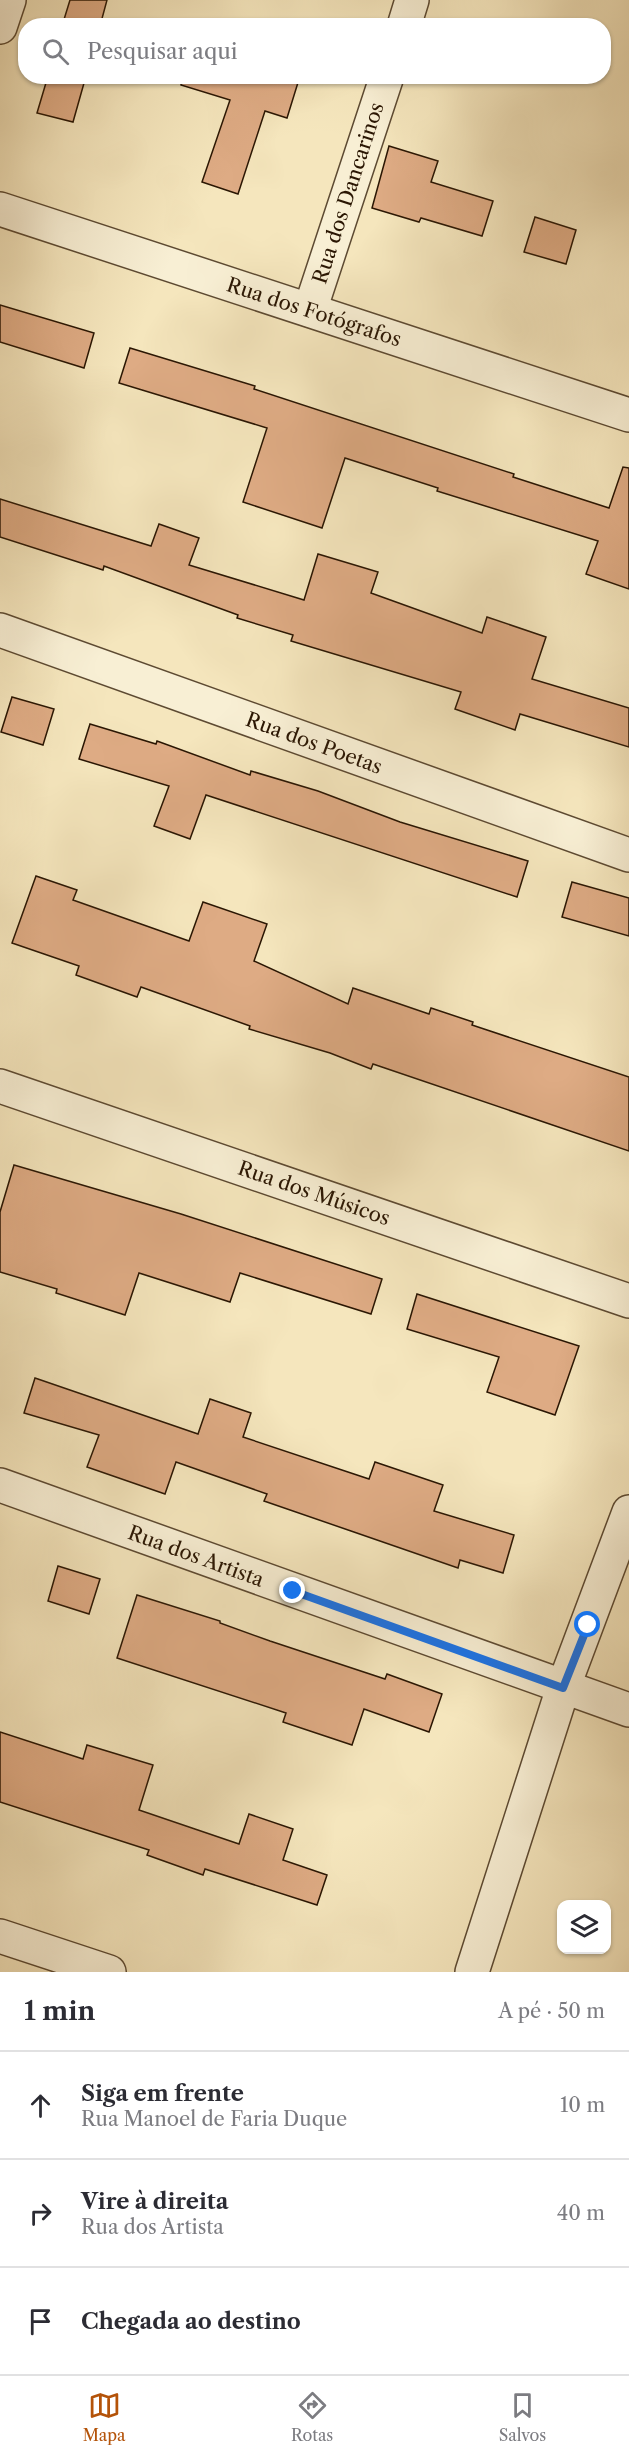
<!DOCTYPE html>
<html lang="pt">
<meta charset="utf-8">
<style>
body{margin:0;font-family:"Libre Caslon Text",serif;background:#f2f2f3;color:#2b2b33}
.controls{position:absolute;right:18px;bottom:18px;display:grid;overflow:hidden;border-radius:12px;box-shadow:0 2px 4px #0004}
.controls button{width:54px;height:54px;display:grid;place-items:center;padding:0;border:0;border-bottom:2px solid #e1e1e2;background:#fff;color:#2b2b33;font:30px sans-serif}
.stop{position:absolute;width:18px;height:18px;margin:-14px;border:4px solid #1a73e8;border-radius:50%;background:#fff}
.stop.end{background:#1a73e8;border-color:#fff;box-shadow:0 2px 6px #0008}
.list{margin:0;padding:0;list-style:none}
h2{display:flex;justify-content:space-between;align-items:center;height:78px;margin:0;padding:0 24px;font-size:26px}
h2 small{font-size:20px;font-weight:400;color:#7c7c81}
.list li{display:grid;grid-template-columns:39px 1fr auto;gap:18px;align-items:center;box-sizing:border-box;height:108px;padding:0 24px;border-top:2px solid #e1e1e2}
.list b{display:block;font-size:22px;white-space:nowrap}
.list p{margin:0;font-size:20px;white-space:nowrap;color:#7c7c81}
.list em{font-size:20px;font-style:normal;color:#7c7c81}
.icon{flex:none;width:33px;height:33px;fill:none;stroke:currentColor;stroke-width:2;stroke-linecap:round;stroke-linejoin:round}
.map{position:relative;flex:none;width:629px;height:1972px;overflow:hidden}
.search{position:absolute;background:#fff;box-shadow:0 2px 4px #0004;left:18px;right:18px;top:18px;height:66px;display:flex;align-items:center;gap:15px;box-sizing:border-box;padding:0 21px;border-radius:24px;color:#7c7c81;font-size:22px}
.sheet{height:402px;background:#fff}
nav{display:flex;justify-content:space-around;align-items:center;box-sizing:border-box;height:84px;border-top:2px solid #e1e1e2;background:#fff;font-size:16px;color:#7c7c81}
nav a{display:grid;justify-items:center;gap:3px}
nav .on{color:#b45309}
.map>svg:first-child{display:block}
.building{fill:#deab84;stroke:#2a1603;stroke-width:1.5}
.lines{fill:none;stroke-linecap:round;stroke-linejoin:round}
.street-casing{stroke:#5d4a32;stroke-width:36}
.street{stroke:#f8efd4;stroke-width:33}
.route{stroke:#1a73e8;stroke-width:8}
.labels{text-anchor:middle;stroke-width:4.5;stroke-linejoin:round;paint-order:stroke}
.street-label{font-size:20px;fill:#2a1603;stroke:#f8efd4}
</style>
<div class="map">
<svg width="629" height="1972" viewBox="0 0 629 1972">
<rect width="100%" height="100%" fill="#f5e6bd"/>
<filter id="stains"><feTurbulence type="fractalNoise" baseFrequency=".00333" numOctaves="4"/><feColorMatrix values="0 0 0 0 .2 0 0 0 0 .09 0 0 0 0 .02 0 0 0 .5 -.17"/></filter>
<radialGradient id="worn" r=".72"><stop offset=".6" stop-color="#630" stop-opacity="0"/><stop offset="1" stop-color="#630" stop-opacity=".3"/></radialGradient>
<g class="building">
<polygon points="70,0 107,0 100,26 62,26"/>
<polygon points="48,76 86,76 73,122 37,113"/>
<polygon points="182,76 300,76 287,118 265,111 238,194 202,182 230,100 181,85"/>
<polygon points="389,146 438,161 431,182 493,201 482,236 421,218 419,222 372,208"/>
<polygon points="535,217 576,230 566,264 524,252"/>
<polygon points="0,305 94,333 84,368 0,342"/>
<polygon points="130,348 255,386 254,389 514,474 513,477 609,508 623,467 629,468 629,589 586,574 598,541 437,491 438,488 345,458 322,528 243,502 267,428 119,383"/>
<polygon points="0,499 151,546 159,524 199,538 189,565 304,600 318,554 378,572 371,593 482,633 487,617 546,637 532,679 629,708 629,747 520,714 515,730 455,709 461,692 291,641 293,635 237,618 238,615 104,566 103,570 0,537"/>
<polygon points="12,697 54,709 43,745 1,732"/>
<polygon points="90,724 156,744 157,741 250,775 251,771 318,791 400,822 528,861 517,897 206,795 190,839 154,826 169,786 79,759"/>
<polygon points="36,876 77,890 73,900 189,941 203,902 267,924 254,961 348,1004 353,988 429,1014 431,1008 473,1022 472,1025 629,1077 629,1151 373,1064 371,1069 330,1053 249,1029 250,1026 141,987 137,997 76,975 79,966 12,943"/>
<polygon points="572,882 629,898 629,936 562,917"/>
<polygon points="14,1165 181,1214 382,1279 371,1314 240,1273 230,1302 139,1273 125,1315 56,1293 57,1289 0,1272 0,1212"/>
<polygon points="417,1294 579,1346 555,1415 487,1392 499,1357 407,1329"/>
<polygon points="35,1378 198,1434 210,1399 251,1413 243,1437 369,1479 375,1462 443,1485 434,1511 514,1535 503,1573 460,1560 458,1568 351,1531 264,1501 267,1494 176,1462 165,1494 87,1467 99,1435 24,1413"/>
<polygon points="58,1566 100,1579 89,1614 48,1601"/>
<polygon points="137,1595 220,1621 220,1623 270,1641 385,1679 387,1674 442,1694 429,1732 364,1709 352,1745 283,1722 286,1713 117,1658"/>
<polygon points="0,1732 83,1759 87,1745 153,1765 139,1810 239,1844 249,1814 293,1829 283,1860 327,1875 317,1905 205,1869 203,1875 147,1855 149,1850 0,1802"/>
</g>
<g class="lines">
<defs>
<g id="street">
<polyline points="404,26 412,0"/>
<polyline points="0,27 9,0"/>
<polyline points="0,209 629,415"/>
<polyline points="310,310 387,76"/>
<polyline points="0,630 629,855"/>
<polyline points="0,1086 629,1301"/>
<polyline points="0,1485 629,1710"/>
<polyline points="0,1936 109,1972"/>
<polyline points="472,1972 563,1688 629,1512"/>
</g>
</defs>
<use href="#street" class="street-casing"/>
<use href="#street" class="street"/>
</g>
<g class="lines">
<polyline class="route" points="293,1591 563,1688 588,1625"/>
</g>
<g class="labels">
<g class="street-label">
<text transform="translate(348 193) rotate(-72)" y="7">Rua dos Dancarinos</text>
<text transform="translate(314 312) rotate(18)" y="7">Rua dos Fotógrafos</text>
<text transform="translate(314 743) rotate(20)" y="7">Rua dos Poetas</text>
<text transform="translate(314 1193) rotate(19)" y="7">Rua dos Músicos</text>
<text transform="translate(196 1556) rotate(20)" y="7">Rua dos Artista</text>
</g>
</g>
<rect width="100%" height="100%" filter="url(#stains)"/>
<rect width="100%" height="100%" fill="url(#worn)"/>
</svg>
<div class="controls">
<button><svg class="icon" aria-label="layers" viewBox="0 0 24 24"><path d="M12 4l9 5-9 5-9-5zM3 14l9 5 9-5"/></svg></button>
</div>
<div class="stop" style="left:588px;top:1625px"></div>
<div class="stop end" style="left:293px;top:1591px"></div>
<div class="search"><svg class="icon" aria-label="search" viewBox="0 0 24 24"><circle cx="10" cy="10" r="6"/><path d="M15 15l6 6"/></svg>Pesquisar aqui</div>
</div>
<section class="sheet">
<h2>1 min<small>A pé · 50 m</small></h2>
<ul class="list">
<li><svg class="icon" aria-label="ahead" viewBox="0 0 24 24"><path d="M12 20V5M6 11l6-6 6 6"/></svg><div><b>Siga em frente</b><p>Rua Manoel de Faria Duque</p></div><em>10 m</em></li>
<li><svg class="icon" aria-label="right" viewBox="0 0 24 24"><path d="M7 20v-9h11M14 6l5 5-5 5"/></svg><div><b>Vire à direita</b><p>Rua dos Artista</p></div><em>40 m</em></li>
<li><svg class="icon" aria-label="arrive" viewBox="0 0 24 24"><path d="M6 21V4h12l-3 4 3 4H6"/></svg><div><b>Chegada ao destino</b></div></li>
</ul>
</section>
<nav>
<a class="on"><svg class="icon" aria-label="map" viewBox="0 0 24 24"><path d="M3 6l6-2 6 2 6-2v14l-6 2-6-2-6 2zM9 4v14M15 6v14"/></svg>Mapa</a>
<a><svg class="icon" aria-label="directions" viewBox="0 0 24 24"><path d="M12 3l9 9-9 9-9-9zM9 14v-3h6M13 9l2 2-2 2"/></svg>Rotas</a>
<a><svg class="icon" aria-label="saved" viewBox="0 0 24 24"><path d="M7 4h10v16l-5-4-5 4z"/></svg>Salvos</a>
</nav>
